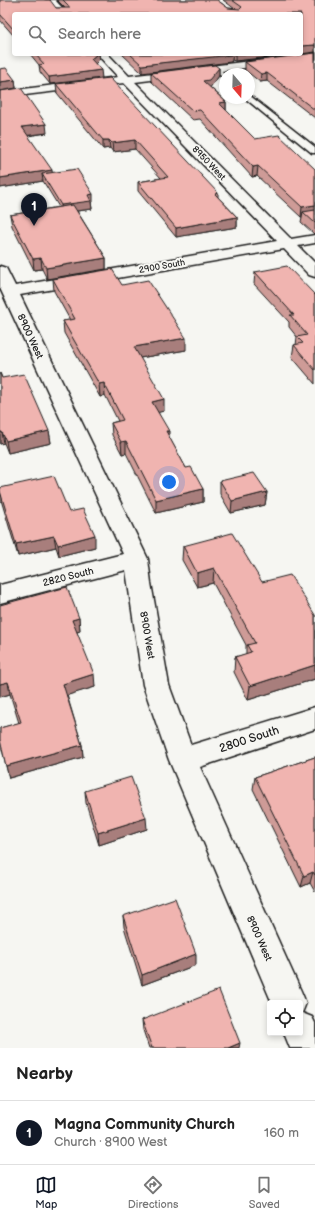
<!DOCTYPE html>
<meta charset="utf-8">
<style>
body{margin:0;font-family:"Balsamiq Sans",sans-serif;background:#f6f6f6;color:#222}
.controls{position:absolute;right:12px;bottom:12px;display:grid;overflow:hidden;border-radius:4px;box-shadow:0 2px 6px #0003}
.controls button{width:36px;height:36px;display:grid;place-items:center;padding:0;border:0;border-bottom:1px solid #e0e0e0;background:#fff;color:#222;font:20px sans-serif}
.compass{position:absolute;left:219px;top:68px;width:36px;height:36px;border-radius:50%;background:#fff;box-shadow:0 2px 6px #0003;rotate:161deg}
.you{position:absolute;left:169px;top:482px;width:14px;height:14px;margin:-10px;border:3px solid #fff;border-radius:50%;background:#1a73e8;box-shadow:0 0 0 6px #1a73e833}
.badge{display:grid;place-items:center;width:26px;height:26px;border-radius:50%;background:#111827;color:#fff;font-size:13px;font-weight:700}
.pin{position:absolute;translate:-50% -33px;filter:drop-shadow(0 1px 2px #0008)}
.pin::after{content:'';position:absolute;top:21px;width:14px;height:12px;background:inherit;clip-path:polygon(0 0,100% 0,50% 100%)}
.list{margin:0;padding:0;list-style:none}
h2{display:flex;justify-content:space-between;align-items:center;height:52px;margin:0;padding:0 16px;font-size:17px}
h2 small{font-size:13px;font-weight:400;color:#767676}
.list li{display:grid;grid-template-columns:26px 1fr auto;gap:12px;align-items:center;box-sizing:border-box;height:64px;padding:0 16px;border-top:1px solid #e0e0e0}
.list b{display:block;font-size:15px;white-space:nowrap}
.list p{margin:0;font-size:13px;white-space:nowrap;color:#767676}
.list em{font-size:13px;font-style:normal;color:#767676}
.icon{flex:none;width:22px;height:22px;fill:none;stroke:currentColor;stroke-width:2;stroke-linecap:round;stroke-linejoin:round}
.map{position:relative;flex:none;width:315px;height:1048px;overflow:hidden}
.search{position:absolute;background:#fff;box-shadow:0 2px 6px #0003;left:12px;right:12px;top:12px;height:44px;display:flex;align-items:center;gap:10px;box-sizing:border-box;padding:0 14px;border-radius:4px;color:#767676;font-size:15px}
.sheet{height:116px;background:#fff}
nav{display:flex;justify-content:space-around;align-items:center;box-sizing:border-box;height:56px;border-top:1px solid #e0e0e0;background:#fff;font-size:11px;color:#767676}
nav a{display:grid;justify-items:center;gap:2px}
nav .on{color:#111827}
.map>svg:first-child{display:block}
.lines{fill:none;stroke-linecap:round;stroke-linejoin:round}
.lane-casing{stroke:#1c1c1c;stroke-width:3}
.street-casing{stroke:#1c1c1c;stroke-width:3}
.lane{fill:#f6f6f2;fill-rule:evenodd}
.street{fill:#f6f6f2;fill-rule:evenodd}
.wall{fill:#ce9b97;stroke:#1c1c1c}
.shaded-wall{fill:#a87e7b;stroke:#1c1c1c}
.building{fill:#f0b4b0;stroke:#1c1c1c}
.labels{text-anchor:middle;stroke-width:4;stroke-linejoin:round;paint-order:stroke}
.far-street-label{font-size:9px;fill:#1c1c1c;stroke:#f6f6f2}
.street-label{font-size:10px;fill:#1c1c1c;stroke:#f6f6f2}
.near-street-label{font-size:12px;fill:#1c1c1c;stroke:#f6f6f2}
</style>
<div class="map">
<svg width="315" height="1048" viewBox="0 0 315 1048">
<rect width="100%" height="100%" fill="#f6f6f2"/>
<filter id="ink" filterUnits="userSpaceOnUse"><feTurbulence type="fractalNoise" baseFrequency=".025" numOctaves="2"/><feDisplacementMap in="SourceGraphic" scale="8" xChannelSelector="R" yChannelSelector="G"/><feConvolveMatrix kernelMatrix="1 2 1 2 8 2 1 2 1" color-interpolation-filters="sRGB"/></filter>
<g filter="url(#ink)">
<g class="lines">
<defs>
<g id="lane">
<polygon points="213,68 217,68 226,74 225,79 213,70"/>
<polygon points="249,95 315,147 315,153 312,153 246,99 249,98"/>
</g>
<g id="street">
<polygon points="46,0 55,0 68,14 58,14"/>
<polygon points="315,53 315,59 135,82 291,239 315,235 315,243 298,246 315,263 315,277 309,275 284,249 20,295 148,559 151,583 169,685 191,745 315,707 315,729 200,767 301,991 306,1003 302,1013 312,1017 315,1023 315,1048 290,1048 284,1033 300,1033 300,1003 272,1003 169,760 143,685 126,570 0,603 0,585 123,554 0,288 0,266 6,268 15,286 277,241 124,83 0,98 0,92 118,77 97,54 108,54 129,76"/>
</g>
</defs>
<use href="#lane" class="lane-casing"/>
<use href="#street" class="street-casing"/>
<use href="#lane" class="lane"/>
<use href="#street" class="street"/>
</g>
<g class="wall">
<polygon points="0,0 56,8 65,8 57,0 217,0 228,8 235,9 223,0 315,0 315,52 301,54 301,14 14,14 14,36 0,20"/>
<polygon points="315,53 315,118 267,81 260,82 245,70 245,62"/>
<polygon points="30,54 99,54 100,59 95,63 102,78 50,84 40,72 39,65"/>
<polygon points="122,54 298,54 235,61 232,60 231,62 142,73"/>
<polygon points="219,68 219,76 210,87 226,102 226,110 255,139 315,169 315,234 314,234 301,222 302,217 301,217 257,176 252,177 200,119 193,120 151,81 151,73"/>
<polygon points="0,69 15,80 16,88 1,91 47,133 28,136 52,173 93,202 91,202 92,209 77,211 106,258 106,269 47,279 42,269 34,270 12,226 10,215 59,207 43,181 0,188"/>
<polygon points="56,84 218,193 218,197 237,217 237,227 176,237 138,191 138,182 161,178 135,149 113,152 110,148 103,149 57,93"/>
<polygon points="255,272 315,295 315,384 292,357 294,345 296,345 297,337 289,327 289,322 254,284"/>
<polygon points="53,279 122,285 186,350 140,358 164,411 158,412 169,437 186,468 203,489 203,502 156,513 126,453 122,454 112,435 111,423 118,421 105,395 100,397 64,333 63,321 70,320 54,291"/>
<polygon points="0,373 2,378 49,431 51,443 8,453 4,443 0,444"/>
<polygon points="220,481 267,492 265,505 231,513 220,494"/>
<polygon points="0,488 69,512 95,547 59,556 56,547 18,556 1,500"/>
<polygon points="183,546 262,582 315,615 315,679 248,700 234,672 235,657 246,654 246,645 213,583 197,587 182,560"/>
<polygon points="0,605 79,618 80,631 77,632 95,687 67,695 82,745 83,757 9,778 0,741 0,728 19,723 10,694 0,697"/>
<polygon points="315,757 315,892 310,883 301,887 253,789 255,777"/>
<polygon points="85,791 147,829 99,845 86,803"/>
<polygon points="123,916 196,965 142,985 124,927"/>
<polygon points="142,1020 239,1048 149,1048 143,1030"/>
</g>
<g class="shaded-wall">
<polygon points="315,45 315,52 301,54 301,46"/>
<polygon points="97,54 99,54 100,59 92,67 91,59"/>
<polygon points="233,54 232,60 231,62 142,73 142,65"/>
<polygon points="235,54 298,54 235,61"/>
<polygon points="219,68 219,76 209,89 203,81"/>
<polygon points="101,70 102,78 50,84 49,77"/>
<polygon points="267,73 267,81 260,82 261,74"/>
<polygon points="15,80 16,88 0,91 0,82"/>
<polygon points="226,102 226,111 219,103"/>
<polygon points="46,124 47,133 23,136 22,127"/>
<polygon points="103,140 109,140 110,148 103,149"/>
<polygon points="135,140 135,149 113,152 112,143"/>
<polygon points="258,166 257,176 252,177 253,167"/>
<polygon points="52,170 53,180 42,174 43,181 0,188 0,178"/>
<polygon points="93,194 93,202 91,202 92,209 62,213 61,205 88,195"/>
<polygon points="315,205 315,215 303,212 302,217 301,217 302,207"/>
<polygon points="237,217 237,227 176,237 176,228"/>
<polygon points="41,258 42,269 34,270 33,259"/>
<polygon points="106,258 106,269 47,279 46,268"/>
<polygon points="186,338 186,350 134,359 134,347"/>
<polygon points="104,383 105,395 100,397 99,384"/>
<polygon points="164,399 164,411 152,414 152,402"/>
<polygon points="49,431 51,443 8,453 6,441"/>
<polygon points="166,431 169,431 169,443"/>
<polygon points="0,432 2,432 4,443 0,444"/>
<polygon points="126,441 126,453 122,454 121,442"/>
<polygon points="203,489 203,502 156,513 156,500"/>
<polygon points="267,492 265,505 231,513 232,501"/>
<polygon points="95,535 95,547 59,556 58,545"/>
<polygon points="54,536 56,547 18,556 16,544"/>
<polygon points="214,568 213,583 197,587 197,573"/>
<polygon points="79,618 80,631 74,633 72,620"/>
<polygon points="315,665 315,679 248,700 250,686"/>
<polygon points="94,674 95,687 65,696 63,684"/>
<polygon points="8,682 10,694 0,697 0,684"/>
<polygon points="82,745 83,757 9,778 6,766"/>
<polygon points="146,818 147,829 99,845 98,833"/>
<polygon points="313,872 310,883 301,887 304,876"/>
<polygon points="196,954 196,965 142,985 142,975"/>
<polygon points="240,1043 239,1048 228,1048"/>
</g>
<g class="building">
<polygon points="0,0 50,0 56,8 69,8 69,6 63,0 217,0 228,8 240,9 242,7 232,0 315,0 315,45 301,46 301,14 14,14 14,30 0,14"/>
<polygon points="315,53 315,110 267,73 261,74 245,62"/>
<polygon points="35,54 97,54 91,59 101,70 49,77 39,65 44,64"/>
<polygon points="130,54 231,54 231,55 142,65"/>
<polygon points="215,65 219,68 209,80 203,81 226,102 219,103 255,139 279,135 315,169 315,205 302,207 258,166 253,167 200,110 193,111 151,73"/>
<polygon points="6,68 15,80 0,82 0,69"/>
<polygon points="110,78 218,193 215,194 237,217 176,228 138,182 168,177 135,140 112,143 109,140 103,140 56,84"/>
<polygon points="21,88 46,124 22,127 52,170 0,178 0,91"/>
<polygon points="77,169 93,194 88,195 91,201 61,205 42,174"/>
<polygon points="73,205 106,258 46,268 41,258 33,259 10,215"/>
<polygon points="315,210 315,223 303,212"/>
<polygon points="287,266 315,295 315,370 294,345 303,343 297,337 307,335 290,315 294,315 255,272"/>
<polygon points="112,269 122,285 148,280 186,338 134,347 164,399 152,402 169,431 166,431 186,468 191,467 203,489 156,500 126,441 121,442 111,423 123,420 104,383 99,384 63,321 75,319 53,279"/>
<polygon points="0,373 2,378 24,374 49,431 6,441 2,432 0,432"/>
<polygon points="254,473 267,492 232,501 220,481"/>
<polygon points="54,476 69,512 83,509 95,535 58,545 54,536 16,544 0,491 0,488"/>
<polygon points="232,533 262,582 290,575 315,615 315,665 250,686 235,657 251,652 247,645 255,643 214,568 197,573 183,546"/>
<polygon points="67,587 79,618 72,620 94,674 63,684 82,745 6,766 0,740 0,728 21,722 8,682 0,684 0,605"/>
<polygon points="315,757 315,875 313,872 304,876 255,777"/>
<polygon points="131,777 146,818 98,833 85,791"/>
<polygon points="175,898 196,954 142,975 123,916"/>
<polygon points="219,990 240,1043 228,1048 152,1048 142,1020"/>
</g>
</g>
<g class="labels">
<g class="far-street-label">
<text transform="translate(209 163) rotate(46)" y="3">8950 West</text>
<text transform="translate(162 266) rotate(-10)" y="3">2900 South</text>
</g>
<g class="street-label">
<text transform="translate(31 336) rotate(65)" y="4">8900 West</text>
<text transform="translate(68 576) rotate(-14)" y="4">2820 South</text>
<text transform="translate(148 635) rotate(80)" y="4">8900 West</text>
<text transform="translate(260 938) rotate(66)" y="4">8900 West</text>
</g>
<g class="near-street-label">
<text transform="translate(249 739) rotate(-18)" y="4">2800 South</text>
</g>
</g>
</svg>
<div class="controls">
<button><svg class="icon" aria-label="locate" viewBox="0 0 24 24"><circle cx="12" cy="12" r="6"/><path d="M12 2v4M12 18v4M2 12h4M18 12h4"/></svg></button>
</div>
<svg class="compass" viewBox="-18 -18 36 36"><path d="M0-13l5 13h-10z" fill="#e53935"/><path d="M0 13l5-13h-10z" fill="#767676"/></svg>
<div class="you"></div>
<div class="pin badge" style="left:34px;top:226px">1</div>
<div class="search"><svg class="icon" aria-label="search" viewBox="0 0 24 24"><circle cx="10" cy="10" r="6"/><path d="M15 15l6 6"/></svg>Search here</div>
</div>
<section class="sheet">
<h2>Nearby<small></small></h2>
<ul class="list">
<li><span class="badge">1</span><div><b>Magna Community Church</b><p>Church · 8900 West</p></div><em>160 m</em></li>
</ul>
</section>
<nav>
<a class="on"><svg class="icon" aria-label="map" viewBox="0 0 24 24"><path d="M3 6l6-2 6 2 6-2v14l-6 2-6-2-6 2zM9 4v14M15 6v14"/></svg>Map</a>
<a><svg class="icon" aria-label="directions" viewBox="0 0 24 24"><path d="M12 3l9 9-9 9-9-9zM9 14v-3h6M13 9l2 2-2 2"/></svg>Directions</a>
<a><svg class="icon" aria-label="saved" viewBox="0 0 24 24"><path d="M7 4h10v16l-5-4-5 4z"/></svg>Saved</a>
</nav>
